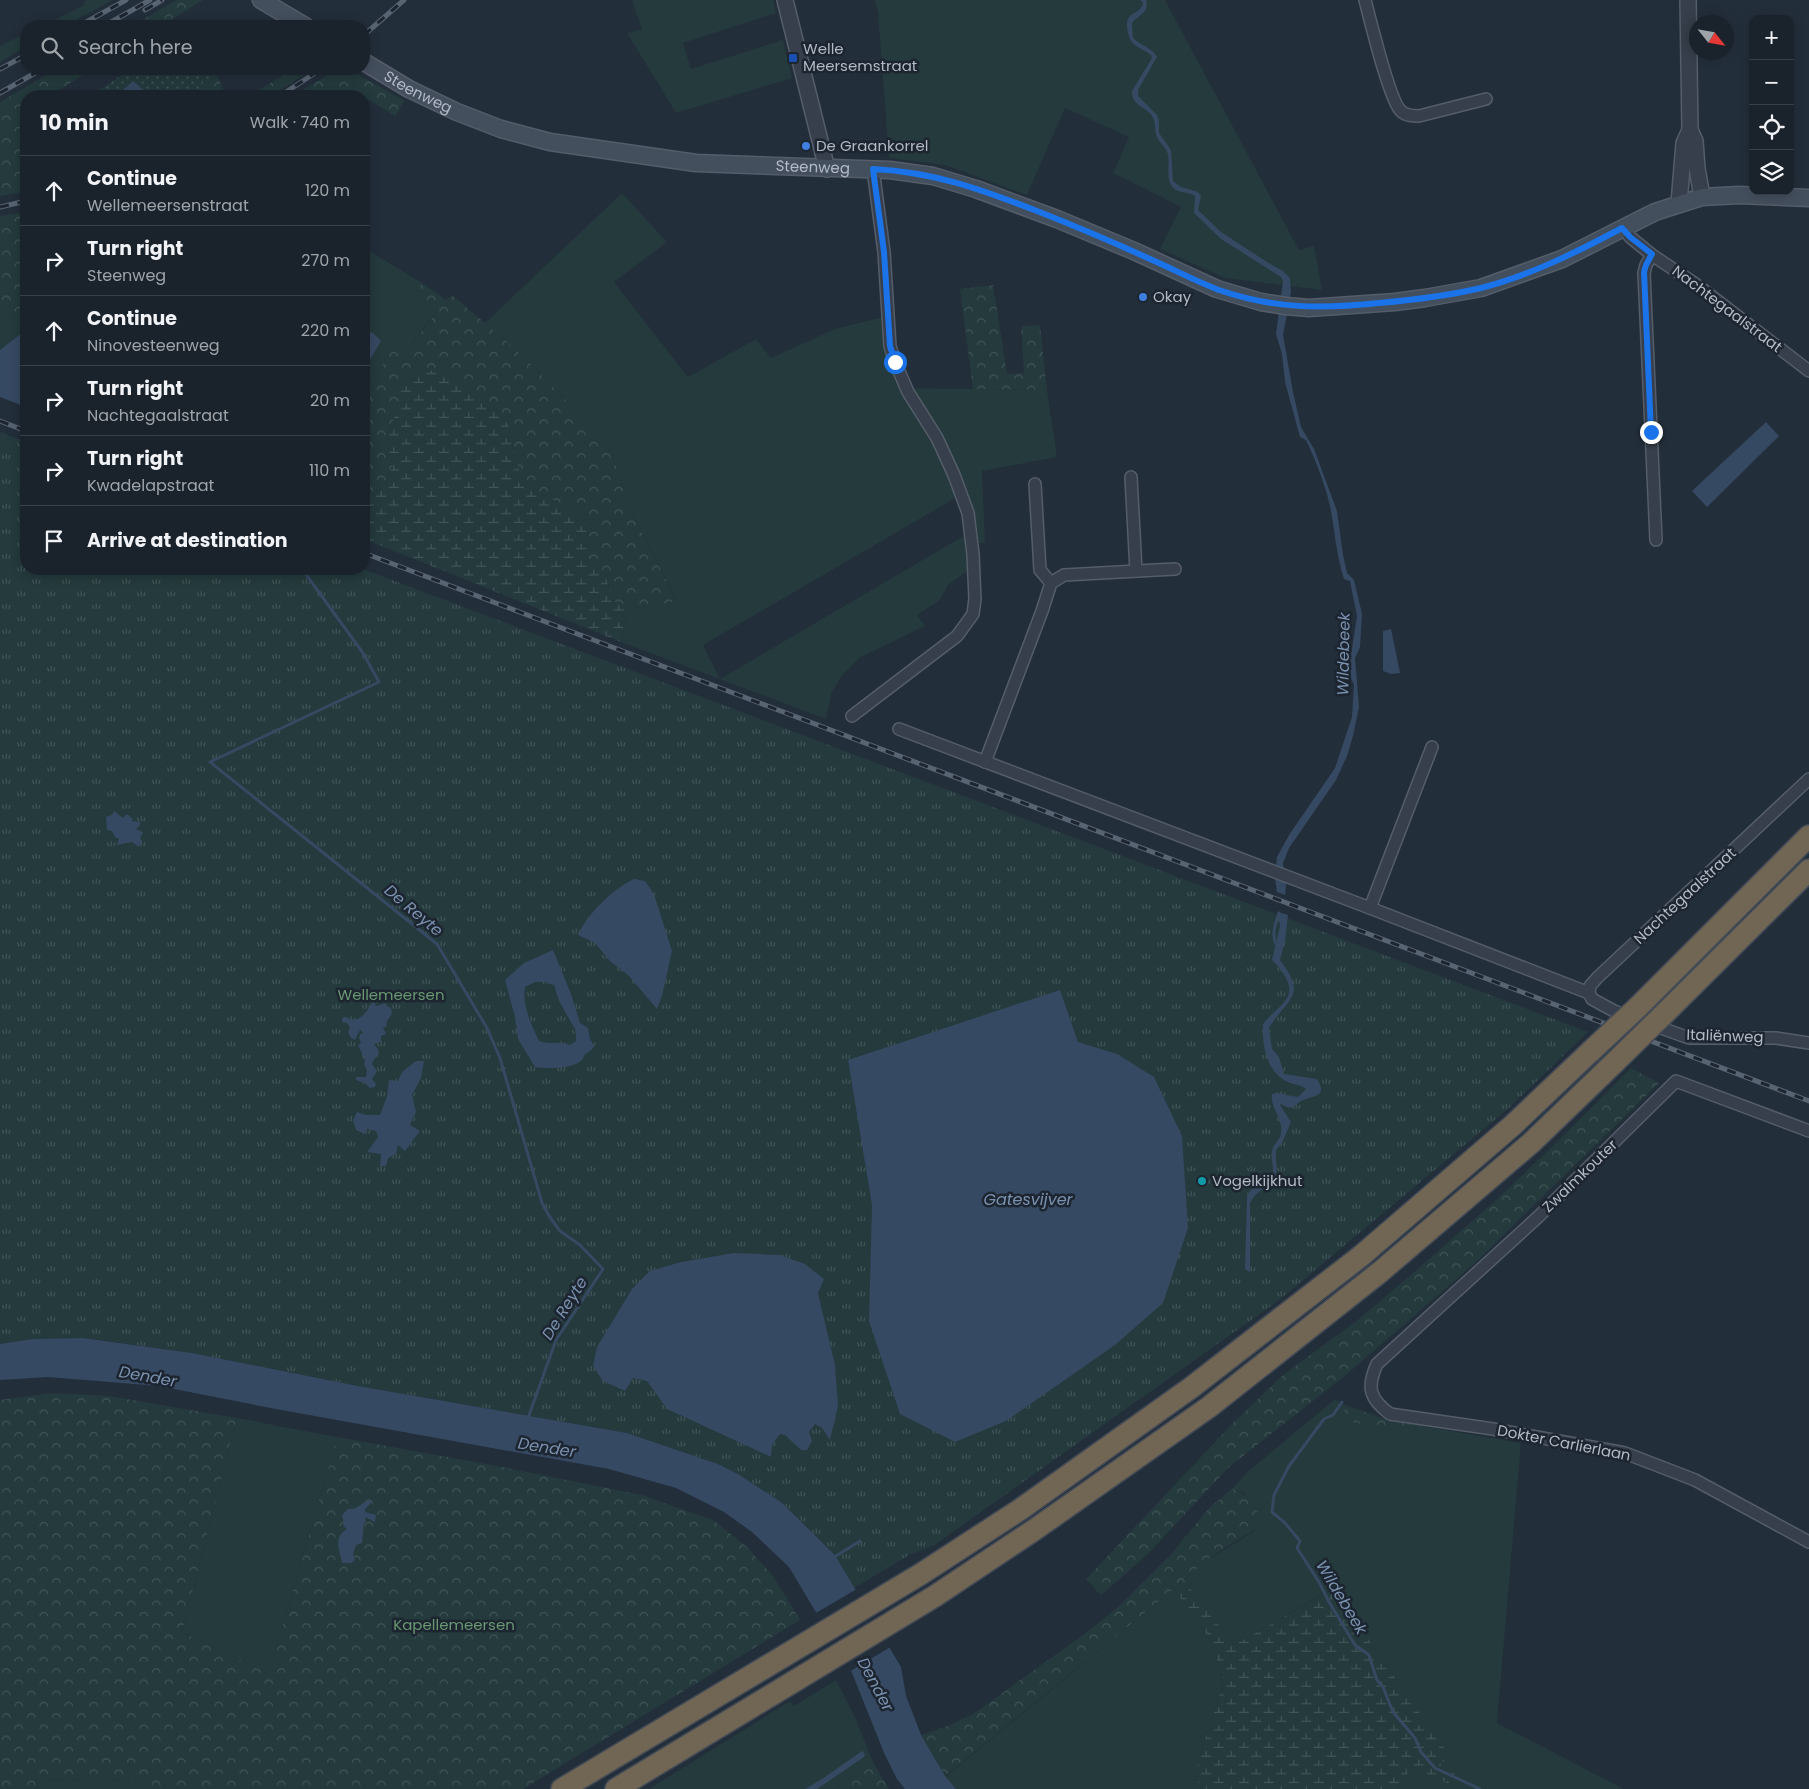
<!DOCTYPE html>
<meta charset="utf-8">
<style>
body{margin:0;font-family:Poppins,sans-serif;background:#272f38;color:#f1f3f6}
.controls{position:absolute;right:15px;top:15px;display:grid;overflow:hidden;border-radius:10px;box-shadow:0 2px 12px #0003}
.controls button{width:45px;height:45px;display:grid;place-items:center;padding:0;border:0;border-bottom:1px solid #383f48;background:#1a222c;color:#f1f3f6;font:25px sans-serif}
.compass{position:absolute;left:1689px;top:15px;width:45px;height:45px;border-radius:50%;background:#1a222c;box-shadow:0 2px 12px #0003;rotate:121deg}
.stop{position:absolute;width:15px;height:15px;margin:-11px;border:4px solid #1a73e8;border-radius:50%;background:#fff}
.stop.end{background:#1a73e8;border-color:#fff;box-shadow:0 1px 5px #0008}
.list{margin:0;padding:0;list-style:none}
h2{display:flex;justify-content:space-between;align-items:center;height:65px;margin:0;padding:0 20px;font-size:21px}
h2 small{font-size:16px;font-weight:400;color:#9fa4a9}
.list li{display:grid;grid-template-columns:32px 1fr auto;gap:15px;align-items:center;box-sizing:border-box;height:70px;padding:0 20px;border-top:1px solid #383f48}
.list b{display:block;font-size:19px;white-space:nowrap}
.list p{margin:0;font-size:16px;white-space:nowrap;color:#9fa4a9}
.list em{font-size:16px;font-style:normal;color:#9fa4a9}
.icon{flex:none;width:28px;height:28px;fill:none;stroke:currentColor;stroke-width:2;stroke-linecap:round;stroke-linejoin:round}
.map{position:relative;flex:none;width:1809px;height:1789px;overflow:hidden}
.search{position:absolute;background:#1a222c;box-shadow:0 2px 12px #0003;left:20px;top:20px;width:350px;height:55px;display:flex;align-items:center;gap:12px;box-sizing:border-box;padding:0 18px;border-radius:20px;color:#9fa4a9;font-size:19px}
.panel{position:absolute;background:#1a222c;box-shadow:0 2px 12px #0003;left:20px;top:90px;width:350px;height:485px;border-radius:20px}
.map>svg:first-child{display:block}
.grass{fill:#243a3c}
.forest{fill:url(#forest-crowns)}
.wetland{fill:url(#wetland-marsh)}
.park{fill:url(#park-tufts)}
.garden{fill:url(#garden-dots)}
.water{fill:#364962;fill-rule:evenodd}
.pier{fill:#232e3b}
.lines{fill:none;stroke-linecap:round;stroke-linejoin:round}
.stream{stroke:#364962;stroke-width:3}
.minor-casing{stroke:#545d69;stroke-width:14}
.tertiary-casing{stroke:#545d69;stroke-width:18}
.secondary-casing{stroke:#545d69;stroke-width:19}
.motorway-casing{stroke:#424a56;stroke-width:24}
.minor{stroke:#363f4b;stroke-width:11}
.tertiary{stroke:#363f4b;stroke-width:15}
.secondary{stroke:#444f5e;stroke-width:16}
.motorway{stroke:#716553;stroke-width:21}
.rail-casing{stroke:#586472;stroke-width:5}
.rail{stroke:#1c2530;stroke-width:3;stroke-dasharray:9;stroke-linecap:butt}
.motorway-bridge-casing{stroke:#424a56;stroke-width:24;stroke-linecap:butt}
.motorway-bridge{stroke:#716553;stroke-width:21}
.route{stroke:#1a73e8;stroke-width:6}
.transit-dot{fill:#1a4fb4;stroke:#1c2530;stroke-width:2}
.shop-dot{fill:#3f7fe0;stroke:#1c2530;stroke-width:2}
.culture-dot{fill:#0f9aa8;stroke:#1c2530;stroke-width:2}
.labels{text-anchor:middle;stroke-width:5;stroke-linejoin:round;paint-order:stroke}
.poi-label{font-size:15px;fill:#b2bac7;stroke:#1c2530;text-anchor:start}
.street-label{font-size:15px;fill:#b2bac7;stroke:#1c2530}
.park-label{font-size:15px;fill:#699872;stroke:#1c2530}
.water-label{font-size:16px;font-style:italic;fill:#7a91af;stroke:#1c2530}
</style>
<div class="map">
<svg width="1809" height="1789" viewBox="0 0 1809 1789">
<defs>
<pattern id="forest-crowns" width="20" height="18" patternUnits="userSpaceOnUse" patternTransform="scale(1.25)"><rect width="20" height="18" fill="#243a3c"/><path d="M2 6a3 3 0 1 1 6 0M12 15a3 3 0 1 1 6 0" fill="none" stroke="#415457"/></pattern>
<pattern id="wetland-marsh" width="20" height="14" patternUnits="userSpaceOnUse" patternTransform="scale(1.25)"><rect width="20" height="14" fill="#243a3c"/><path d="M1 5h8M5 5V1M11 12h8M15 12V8" fill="none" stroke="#415457"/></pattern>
<pattern id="park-tufts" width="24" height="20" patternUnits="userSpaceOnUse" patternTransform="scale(1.25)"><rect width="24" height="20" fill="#243a3c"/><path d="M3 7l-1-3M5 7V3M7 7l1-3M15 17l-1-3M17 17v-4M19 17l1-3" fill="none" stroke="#415457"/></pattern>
<pattern id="garden-dots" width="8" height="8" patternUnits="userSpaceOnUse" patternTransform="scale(1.25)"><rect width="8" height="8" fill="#243a3c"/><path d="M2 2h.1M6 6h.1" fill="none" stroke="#415457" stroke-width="1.8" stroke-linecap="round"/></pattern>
</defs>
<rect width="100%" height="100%" fill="#232e3b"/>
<g class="grass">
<polygon points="86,0 113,0 65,26 41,26 83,6"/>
<polygon points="634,0 773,0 776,13 683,43 691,69 783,40 792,78 676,113 627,33 642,29 632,1"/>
<polygon points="875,0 1165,0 1299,250 1314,246 1322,290 1225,278 1160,249 1181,207 1113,173 1129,137 1065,108 1027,195 945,165 889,158 878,13"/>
<polygon points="26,33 26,47 0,62 0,46"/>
<polygon points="622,193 667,242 614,282 688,377 756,339 771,358 835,329 883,317 884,337 891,369 927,430 959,496 703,645 720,679 967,534 969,570 948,585 940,600 917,615 925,626 859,658 842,675 831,694 826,719 621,642 626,609 668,604 676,599 627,503 613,455 559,392 511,345 485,323"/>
<polygon points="366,249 422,283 413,296 437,311 401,357 390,349 364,405 364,252"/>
<polygon points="0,313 26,321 26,336 19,335 0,350"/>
<path d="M910 388 1047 390 1057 457 982 471 985 543H979C975 521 970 500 962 479 948 447 927 417 910 388Z"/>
<polygon points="1335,1399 1346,1405 1341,1420 1414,1434 1416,1425 1521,1443 1497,1723 1624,1789 1399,1789 1411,1767 1456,1787 1332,1589 1234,1645 1184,1580 1198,1566 1254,1531 1257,1510 1243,1492 1232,1489 1246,1473"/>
<polygon points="237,1418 337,1437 269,1674 182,1632"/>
<polygon points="1174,1589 1209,1638 1224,1680 1194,1775 1201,1789 956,1789 945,1777"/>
<polygon points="836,1680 855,1717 874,1764 833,1789 649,1789 790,1701 794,1706"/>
<polygon points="37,1779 149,1781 148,1789 36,1789"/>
</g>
<g class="forest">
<polygon points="177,0 203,0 161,26 131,26"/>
<polygon points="57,69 93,69 49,96 26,96 26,192 0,196 0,102"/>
<polygon points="290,69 313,69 271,96 249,96 287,73"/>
<polygon points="337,69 348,69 405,101 395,116 356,92 351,96 293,96"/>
<polygon points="216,73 226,96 209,96 203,82"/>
<polygon points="26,212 26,321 0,313 0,216"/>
<polygon points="422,283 446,300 452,295 511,345 559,392 613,455 627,503 676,600 668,604 626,609 612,600 605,574 590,563 590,544 584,520 570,509 538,491 520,475 508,424 490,404 467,384 400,386 396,412 389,433 388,445 392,467 386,483 364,505 364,405 390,349 402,356 437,312 413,296"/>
<polygon points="993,285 1007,374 1024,373 1021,326 1040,325 1047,390 973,389 960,289"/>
<polygon points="1631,1068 1659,1083 1475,1263 1346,1375 1229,1467 1148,1554 1101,1595 1086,1579 1233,1423 1283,1375 1359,1319 1419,1268 1496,1200 1561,1138"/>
<polygon points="52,1393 109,1396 237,1418 182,1632 269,1674 337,1437 497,1466 642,1495 713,1520 746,1546 773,1576 800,1620 523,1789 148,1789 148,1781 37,1779 36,1789 0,1789 0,1400"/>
<polygon points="1346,1405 1390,1421 1416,1425 1414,1434 1341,1420"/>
<path d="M1232 1489C1249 1493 1256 1508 1263 1523 1249 1535 1232 1542 1217 1553 1201 1564 1188 1576 1174 1589L945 1776 921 1735 950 1725 973 1714 1083 1635 1117 1608 1172 1553 1209 1508Z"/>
<polygon points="874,1764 889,1789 833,1789"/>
</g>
<g class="wetland">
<polygon points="442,370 467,384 490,404 508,424 520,475 538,491 570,509 584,520 590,544 590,563 605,574 612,600 626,609 621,642 364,539 364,505 386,483 392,467 388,445 389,433 396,412 400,386 409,376 425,371"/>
<polygon points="1184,1580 1234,1645 1333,1589 1449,1755 1441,1765 1461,1778 1456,1787 1411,1767 1399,1789 1201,1789 1194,1775 1224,1680 1209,1638 1174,1589"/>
</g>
<polygon class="park" points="0,432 26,442 26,569 363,569 1588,1032 1509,1108 1278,1301 933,1546 911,1554 854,1588 835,1555 781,1502 738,1474 718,1464 627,1433 358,1386 192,1353 115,1342 83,1338 33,1339 0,1344"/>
<polygon class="garden" points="123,69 224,69 203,82 209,96 151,96 133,81 116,96 90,96 122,75"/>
<g class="water">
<path d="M1140 0H1146C1150 13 1138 15 1132 23L1133 38C1140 45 1153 48 1157 57L1138 90V96L1157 115 1159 120V133L1171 150 1173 181 1181 187 1198 192 1201 196 1198 210 1221 232 1267 262 1283 271 1290 278 1291 292 1283 335 1293 392 1301 427 1314 449 1337 511 1343 555 1347 573 1354 580 1362 614 1360 647 1355 658 1359 707 1353 736 1347 756 1336 780 1289 848 1283 863 1286 885 1285 895 1277 892 1275 878 1277 857 1289 835 1335 768 1352 717 1354 685 1351 678 1350 662 1357 616 1350 581 1344 579C1336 554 1335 531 1330 506 1325 484 1316 461 1306 440L1300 437 1285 382 1282 354 1276 334 1283 281 1281 277 1221 239 1194 213 1195 196C1188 191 1176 194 1171 185 1166 176 1170 165 1168 155 1167 149 1161 144 1158 139 1154 133 1156 126 1154 120 1150 107 1131 107 1132 91L1152 58 1151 55C1136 44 1130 48 1127 27 1127 23 1127 19 1130 16 1136 11 1142 11 1143 2Z"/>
<polygon points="133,81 151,96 116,96"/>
<polygon points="364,329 374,334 381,341 364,370"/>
<polygon points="19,335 26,336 26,407 0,397 0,350"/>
<polygon points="1766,422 1779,436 1707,507 1692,491"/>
<polygon points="1391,629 1400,673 1391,674 1383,671 1383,631"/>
<polygon points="114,811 123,818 127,814 133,819 131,821 140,822 140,825 136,829 143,832 140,839 142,840 139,847 132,842 117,845 119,839 115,837 112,831 107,830 106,817 112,815"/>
<path d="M634 879 645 881 654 894 672 951 662 996 657 1009 629 976 610 961 595 943 578 935C587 914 613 889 634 879Z"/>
<path d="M1278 912 1288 915 1285 941 1280 960C1308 997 1288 997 1269 1028L1272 1049 1279 1057 1284 1074 1317 1079C1328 1097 1315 1095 1303 1100 1293 1105 1294 1112 1281 1104L1280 1105 1291 1122 1282 1143 1276 1150C1275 1159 1278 1167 1276 1175 1272 1189 1256 1187 1250 1204V1272L1245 1269 1247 1197C1252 1182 1266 1187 1272 1175 1275 1167 1270 1159 1272 1151 1274 1141 1283 1140 1281 1127 1280 1115 1270 1106 1272 1094L1276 1093 1298 1097 1306 1089C1300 1084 1294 1085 1288 1082 1266 1072 1262 1045 1263 1024 1269 1015 1282 1007 1287 998 1295 985 1280 968 1272 960L1280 926Z"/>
<path d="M553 950 571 994 580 1023 588 1028 590 1039 594 1046C592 1051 590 1050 586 1054 582 1057 585 1057 582 1060 574 1069 545 1069 535 1067L518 1039 515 1017 505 980 524 963ZM535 982H544L554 985 559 1001 576 1031V1041L570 1045C560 1041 550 1045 539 1041 531 1024 522 1005 525 987Z"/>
<polygon points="1060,990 1078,1042 1117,1054 1154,1077 1182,1136 1188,1228 1163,1303 1115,1345 1006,1421 955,1442 900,1414 869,1321 872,1205 848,1060"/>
<path d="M372 1002 375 1003 376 1006 386 1003 387 1006 391 1008 392 1014 387 1021 386 1027H383L386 1034 381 1036V1042L374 1044 379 1051 378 1056 374 1059 372 1064 377 1071 372 1079 376 1084 375 1087 370 1088 365 1083 356 1080V1077H366L367 1070 364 1064 365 1060 358 1045 361 1043 359 1038 360 1034 364 1033 360 1030 355 1040 351 1038 348 1032 350 1027 347 1023 342 1022V1019L343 1017H346C358 1026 368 1011 372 1002Z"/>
<polygon points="416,1061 424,1061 421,1078 412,1095 416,1112 410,1125 420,1131 405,1151 398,1145 396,1154 388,1158 386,1166 380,1166 381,1154 367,1152 378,1137 376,1131 367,1129 365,1134 356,1130 353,1120 357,1112 366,1115 380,1115 387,1096 389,1080 398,1081 402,1072"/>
<polygon points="734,1253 780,1255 805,1264 824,1279 818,1293 835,1365 838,1406 830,1440 822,1428 815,1424 809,1432 812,1441 807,1450 801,1450 785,1435 780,1434 772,1445 771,1457 667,1409 647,1381 633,1378 625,1391 603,1381 593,1366 597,1347 632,1289 650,1271 681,1262"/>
<polygon points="83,1338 192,1353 358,1386 627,1433 718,1464 738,1474 781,1502 835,1555 901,1667 906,1696 921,1735 945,1776 956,1789 905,1789 897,1779 885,1755 852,1673 789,1567 752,1532 724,1512 676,1488 609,1469 276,1409 159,1386 48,1377 0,1380 0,1344 33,1339"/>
<path d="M370 1500 372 1502 365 1509V1512L376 1515 375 1522 365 1517 366 1522 364 1523 362 1543 356 1545 353 1555 355 1560 351 1563H342C340 1550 332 1538 347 1529L343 1526 344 1524 342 1515 348 1509C358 1510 361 1502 370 1500Z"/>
<polygon points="862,1751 865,1754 864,1757 817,1789 805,1789 822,1779"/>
</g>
<polygon class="pier" points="857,1589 892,1646 849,1672 814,1614"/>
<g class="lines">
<g class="stream">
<polyline points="302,569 363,653 379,682 210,762 437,944 487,1028 500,1058 542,1203 549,1216 560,1231 580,1245 603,1269 556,1340 528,1418"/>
<path d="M1277 946C1271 936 1275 924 1279 913"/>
<polyline points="1342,1402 1333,1415 1324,1419 1289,1466 1274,1495 1272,1512 1285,1523 1300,1541 1297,1548 1319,1582 1329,1602 1355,1645 1369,1655 1377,1680 1383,1687 1393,1712 1415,1738 1421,1752 1435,1768 1480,1789"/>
<polyline points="836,1556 860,1541"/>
</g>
<defs>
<g id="minor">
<path d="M1365 0C1370 19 1390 102 1401 111 1406 116 1413 116 1419 116L1486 99"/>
<polyline points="1623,228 1630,237 1652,255 1697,285 1809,371"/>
<polyline points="1652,255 1646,265 1644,273 1656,540"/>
<polyline points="1131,477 1136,571"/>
<polyline points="1035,484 1040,570 1051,583"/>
<polyline points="852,716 957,636 973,614 975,599 973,554 968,513 954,475 937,438 908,392 895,362 890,346 884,252 873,169"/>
<polyline points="899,729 1370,908"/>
<polyline points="1432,747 1370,908 1589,993"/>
<polyline points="985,762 1042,611 1051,583 1064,575 1175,569"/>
<polyline points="1809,779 1597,978 1590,986 1589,993 1592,999 1614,1011 1689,1038 1776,1038 1809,1043"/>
<path d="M1809 1131 1676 1081 1538 1217 1377 1364C1366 1388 1370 1399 1390 1414L1493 1429 1625 1453 1695 1480 1809 1542"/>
</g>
<g id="tertiary">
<polyline points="785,0 827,169"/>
<polyline points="1688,0 1690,130 1695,141 1697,168 1702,197"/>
<polyline points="1679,203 1684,143 1690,130"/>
</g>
<g id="secondary">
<polyline points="261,0 305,26"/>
<path id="s1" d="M364 62 409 89 457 112 501 129 550 142 696 163 890 170 933 176 976 189 1057 219 1134 251 1217 289 1261 302 1286 306 1309 308 1395 302 1425 298 1481 288 1562 259 1655 212 1702 197 1739 195 1809 198"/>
</g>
<g id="motorway">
<polyline points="1638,1007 1809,836"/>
<polyline points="1661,1017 1809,870"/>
<polyline points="562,1789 921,1574 1021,1509 1192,1387 1361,1256 1513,1125 1590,1052"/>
<polyline points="616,1789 935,1596 1034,1530 1209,1407 1380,1272 1531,1143 1615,1062"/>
</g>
</defs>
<use href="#minor" class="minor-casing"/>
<use href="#tertiary" class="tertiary-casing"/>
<use href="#secondary" class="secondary-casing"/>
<use href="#motorway" class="motorway-casing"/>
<use href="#minor" class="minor"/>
<use href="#tertiary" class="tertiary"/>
<use href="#secondary" class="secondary"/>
<use href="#motorway" class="motorway"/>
<defs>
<g id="rail">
<polyline points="145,10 162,0"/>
<polyline points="79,26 126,0"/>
<polyline points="104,26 150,0"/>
<polyline points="364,35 404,0"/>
<polyline points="0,69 26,55"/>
<polyline points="0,93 42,69"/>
<polyline points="280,96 321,69"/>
<polyline points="0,207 26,201"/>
<polyline points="0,421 26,431"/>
<polyline points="364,553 1809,1101"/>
</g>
</defs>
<use href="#rail" class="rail-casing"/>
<use href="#rail" class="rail"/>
<defs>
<g id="motorway-bridge">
<polyline points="1590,1052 1638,1007"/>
<polyline points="1615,1062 1661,1017"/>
</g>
</defs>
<use href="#motorway-bridge" class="motorway-bridge-casing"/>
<use href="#motorway-bridge" class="motorway-bridge"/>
</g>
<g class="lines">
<path class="route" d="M895 362 890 346 884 252 873 169C934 172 980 189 1037 211 1075 226 1113 242 1150 259 1173 269 1195 281 1219 290 1274 309 1321 309 1379 303 1413 300 1447 296 1481 288 1531 275 1577 252 1622 228L1630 237 1652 254 1646 265 1644 272 1651 432"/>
</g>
<rect class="transit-dot" x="788" y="53" width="10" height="10" rx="2.5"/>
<g class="shop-dot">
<circle cx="806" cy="146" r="5"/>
<circle cx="1143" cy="297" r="5"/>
</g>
<circle class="culture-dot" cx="1202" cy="1181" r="5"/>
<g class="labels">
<g class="poi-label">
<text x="803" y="54">Welle<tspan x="803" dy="17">Meersemstraat</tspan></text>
<text x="816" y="151">De Graankorrel</text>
<text x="1153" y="302">Okay</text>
<text x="1212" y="1186">Vogelkijkhut</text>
</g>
<g class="street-label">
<text dy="5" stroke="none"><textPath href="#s1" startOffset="62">Steenweg</textPath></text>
<text dy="5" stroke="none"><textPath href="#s1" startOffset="468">Steenweg</textPath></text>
<text transform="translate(1727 309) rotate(37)" y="5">Nachtegaalstraat</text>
<text transform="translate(1685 896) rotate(-43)" y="5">Nachtegaalstraat</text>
<text transform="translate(1725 1036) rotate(2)" y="5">Italiënweg</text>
<text transform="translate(1580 1176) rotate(-44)" y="5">Zwalmkouter</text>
<text transform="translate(1564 1443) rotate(11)" y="5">Dokter Carlierlaan</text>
</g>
<g class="park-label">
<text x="391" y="1000">Wellemeersen</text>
<text x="454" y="1630">Kapellemeersen</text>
</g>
<g class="water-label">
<text transform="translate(1343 654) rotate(-89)" y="6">Wildebeek</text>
<text transform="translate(414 910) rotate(40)" y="6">De Reyte</text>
<text x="1028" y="1205">Gatesvijver</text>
<text transform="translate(564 1308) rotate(-58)" y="6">De Reyte</text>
<text transform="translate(148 1376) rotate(10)" y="6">Dender</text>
<text transform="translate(547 1447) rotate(9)" y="6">Dender</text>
<text transform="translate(1342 1597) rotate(59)" y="6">Wildebeek</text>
<text transform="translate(876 1684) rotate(62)" y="6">Dender</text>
</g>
</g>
</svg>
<div class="controls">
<button>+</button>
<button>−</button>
<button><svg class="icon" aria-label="locate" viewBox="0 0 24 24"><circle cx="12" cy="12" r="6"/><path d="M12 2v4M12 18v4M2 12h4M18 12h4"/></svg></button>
<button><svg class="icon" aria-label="layers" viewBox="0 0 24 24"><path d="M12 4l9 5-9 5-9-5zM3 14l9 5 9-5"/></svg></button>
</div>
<svg class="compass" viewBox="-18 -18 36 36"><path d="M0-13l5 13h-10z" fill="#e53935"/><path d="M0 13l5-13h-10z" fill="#9fa4a9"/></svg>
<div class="stop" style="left:895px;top:362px"></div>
<div class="stop end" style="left:1651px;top:432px"></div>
<div class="search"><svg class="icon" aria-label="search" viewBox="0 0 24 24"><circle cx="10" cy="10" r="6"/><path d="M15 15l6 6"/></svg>Search here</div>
<section class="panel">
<h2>10 min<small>Walk · 740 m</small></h2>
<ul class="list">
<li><svg class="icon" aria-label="ahead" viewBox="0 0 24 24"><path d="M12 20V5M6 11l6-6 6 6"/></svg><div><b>Continue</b><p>Wellemeersenstraat</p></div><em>120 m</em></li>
<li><svg class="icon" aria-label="right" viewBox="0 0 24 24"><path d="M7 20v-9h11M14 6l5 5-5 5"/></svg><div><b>Turn right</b><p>Steenweg</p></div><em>270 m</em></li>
<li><svg class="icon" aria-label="ahead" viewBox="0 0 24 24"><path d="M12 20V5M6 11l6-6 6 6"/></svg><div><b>Continue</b><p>Ninovesteenweg</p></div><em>220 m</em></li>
<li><svg class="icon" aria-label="right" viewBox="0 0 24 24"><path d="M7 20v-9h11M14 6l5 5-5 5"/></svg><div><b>Turn right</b><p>Nachtegaalstraat</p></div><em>20 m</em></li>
<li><svg class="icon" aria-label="right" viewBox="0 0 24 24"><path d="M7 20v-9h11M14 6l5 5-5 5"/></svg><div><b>Turn right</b><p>Kwadelapstraat</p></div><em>110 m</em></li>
<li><svg class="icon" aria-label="arrive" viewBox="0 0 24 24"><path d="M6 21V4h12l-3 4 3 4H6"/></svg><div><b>Arrive at destination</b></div></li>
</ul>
</section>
</div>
